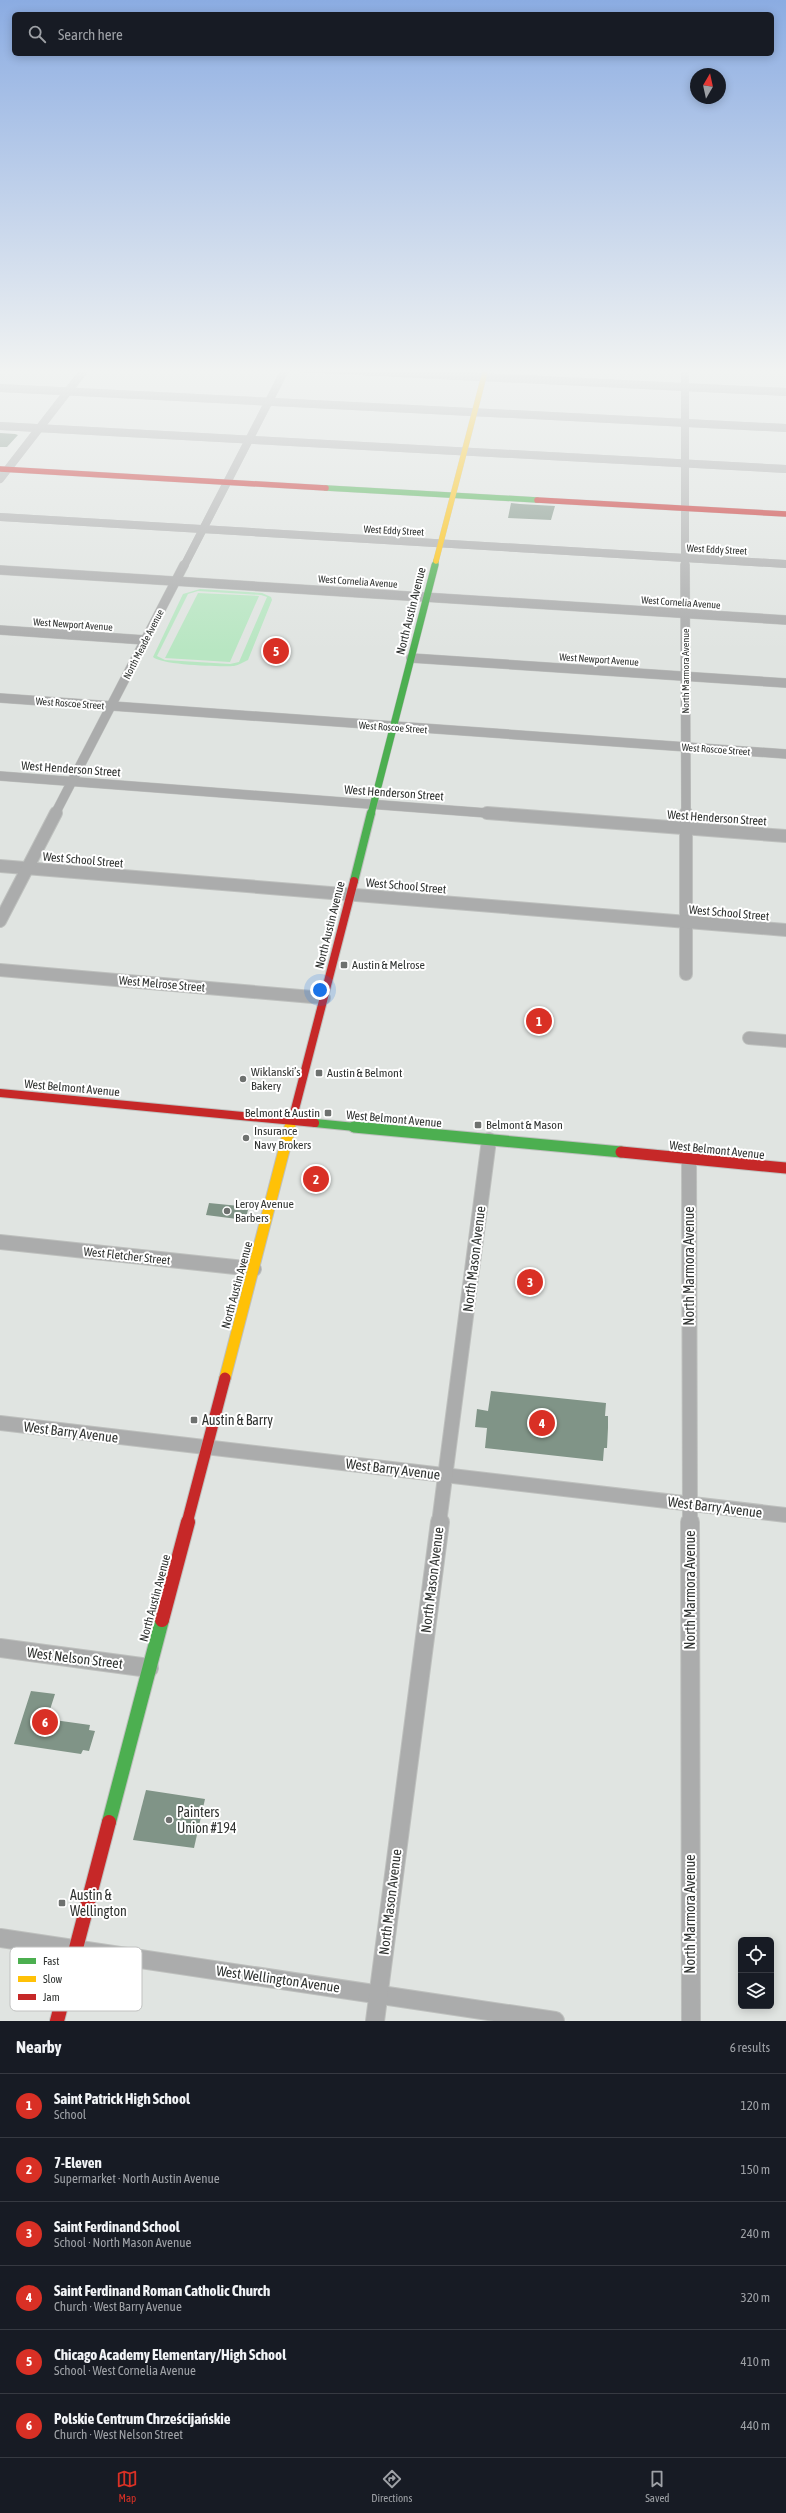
<!DOCTYPE html>
<meta charset="utf-8">
<style>
body{margin:0;font-family:"Asap Condensed",sans-serif;background:#20242c;color:#f1f3f6}
.controls{position:absolute;right:12px;bottom:12px;display:grid;overflow:hidden;border-radius:6px;box-shadow:0 2px 10px #0003}
.controls button{width:36px;height:36px;display:grid;place-items:center;padding:0;border:0;border-bottom:1px solid #363941;background:#171b24;color:#f1f3f6;font:20px sans-serif}
.compass{position:absolute;left:690px;top:68px;width:36px;height:36px;border-radius:50%;background:#171b24;box-shadow:0 2px 10px #0003;rotate:9deg}
.you{position:absolute;left:320px;top:990px;width:14px;height:14px;margin:-10px;border:3px solid #fff;border-radius:50%;background:#1a73e8;box-shadow:0 0 0 6px #1a73e833}
.badge{display:grid;place-items:center;width:26px;height:26px;border-radius:50%;background:#d93025;color:#fff;font-size:13px;font-weight:700}
.pin{position:absolute;translate:-50% -50%;border:2px solid #fff;box-shadow:0 1px 4px #0006}
.list{margin:0;padding:0;list-style:none}
h2{display:flex;justify-content:space-between;align-items:center;height:52px;margin:0;padding:0 16px;font-size:17px}
h2 small{font-size:13px;font-weight:400;color:#9ea1a6}
.list li{display:grid;grid-template-columns:26px 1fr auto;gap:12px;align-items:center;box-sizing:border-box;height:64px;padding:0 16px;border-top:1px solid #363941}
.list b{display:block;font-size:15px;white-space:nowrap}
.list p{margin:0;font-size:13px;white-space:nowrap;color:#9ea1a6}
.list em{font-size:13px;font-style:normal;color:#9ea1a6}
.icon{flex:none;width:22px;height:22px;fill:none;stroke:currentColor;stroke-width:2;stroke-linecap:round;stroke-linejoin:round}
.map{position:relative;flex:none;width:786px;height:2021px;overflow:hidden}
.search{position:absolute;background:#171b24;box-shadow:0 2px 10px #0003;left:12px;right:12px;top:12px;height:44px;display:flex;align-items:center;gap:10px;box-sizing:border-box;padding:0 14px;border-radius:6px;color:#9ea1a6;font-size:15px}
.sheet{height:436px;background:#171b24}
nav{display:flex;justify-content:space-around;align-items:center;box-sizing:border-box;height:56px;border-top:1px solid #363941;background:#171b24;font-size:11px;color:#9ea1a6}
nav a{display:grid;justify-items:center;gap:2px}
nav .on{color:#d93025}
.map>svg:first-child{display:block}
.green{fill:#b8e6c2;fill-rule:evenodd}
.building{fill:#809487}
.lines{fill:none;stroke-linecap:round;stroke-linejoin:round}
.street-far4-casing{stroke:#bec0be;stroke-width:8}
.street-far3-casing{stroke:#bec0be;stroke-width:10}
.street-far2-casing{stroke:#bec0be;stroke-width:14}
.street-far1-casing{stroke:#bec0be;stroke-width:16}
.street-casing{stroke:#bec0be;stroke-width:20}
.fast-far4-casing{stroke:#bec0be;stroke-width:6}
.fast-far3-casing{stroke:#bec0be;stroke-width:8}
.fast-far2-casing{stroke:#bec0be;stroke-width:10}
.fast-far1-casing{stroke:#bec0be;stroke-width:13}
.fast-casing{stroke:#bec0be;stroke-width:16}
.slow-far2-casing{stroke:#bec0be;stroke-width:6}
.slow-far1-casing{stroke:#bec0be;stroke-width:10}
.slow-casing{stroke:#bec0be;stroke-width:13}
.jam-far3-casing{stroke:#bec0be;stroke-width:6}
.jam-far2-casing{stroke:#bec0be;stroke-width:10}
.jam-far1-casing{stroke:#bec0be;stroke-width:13}
.jam-casing{stroke:#bec0be;stroke-width:16}
.street-far4{stroke:#abacac;stroke-width:8}
.street-far3{stroke:#abacac;stroke-width:9}
.street-far2{stroke:#abacac;stroke-width:12}
.street-far1{stroke:#abacac;stroke-width:14}
.street{stroke:#abacac;stroke-width:18}
.fast-far4{stroke:#4caf50;stroke-width:5.5}
.fast-far3{stroke:#4caf50;stroke-width:7}
.fast-far2{stroke:#4caf50;stroke-width:8}
.fast-far1{stroke:#4caf50;stroke-width:11}
.fast{stroke:#4caf50;stroke-width:14}
.slow-far2{stroke:#ffc107;stroke-width:5.5}
.slow-far1{stroke:#ffc107;stroke-width:8}
.slow{stroke:#ffc107;stroke-width:11}
.jam-far3{stroke:#c62828;stroke-width:5.5}
.jam-far2{stroke:#c62828;stroke-width:8}
.jam-far1{stroke:#c62828;stroke-width:11}
.jam{stroke:#c62828;stroke-width:14}
.poi-dot{fill:#6e716f;stroke:#fff;stroke-width:1.5}
.labels{text-anchor:middle;stroke-width:4;stroke-linejoin:round;paint-order:stroke}
.far-street-label{font-size:10px;fill:#303331;stroke:#fff}
.street-label{font-size:12px;fill:#303331;stroke:#fff}
.poi-label{font-size:12px;fill:#303331;stroke:#fff;text-anchor:start}
.near-street-label{font-size:14px;fill:#303331;stroke:#fff}
.near-poi-label{font-size:14px;fill:#303331;stroke:#fff;text-anchor:start}
.key{fill:#fff;stroke:#c1c2c1;stroke-width:1}
.key-label{font-size:11px;fill:#303331}
</style>
<div class="map">
<svg width="786" height="2021" viewBox="0 0 786 2021">
<rect width="100%" height="100%" fill="#e0e4e1"/>
<g class="green">
<path d="M200 589 262 593 271 597 272 600 248 660C243 662 239 665 234 666 221 667 161 665 153 657L183 594ZM198 591 261 595 267 597 239 662 230 664 165 660 157 656 188 594Z"/>
<polygon points="198,593 259,596 230,662 165,658"/>
</g>
<g class="building">
<polygon points="0,433 15,434 18,435 7,447 0,447"/>
<polygon points="511,503 520,504 555,506 551,520 508,518"/>
<polygon points="209,1203 249,1207 245,1220 206,1215"/>
<polygon points="491,1391 606,1403 605,1416 608,1416 608,1428 607,1448 604,1448 603,1461 485,1448 487,1428 475,1427 477,1409 488,1411"/>
<polygon points="31,1691 55,1694 47,1719 90,1725 89,1730 95,1731 89,1751 83,1750 81,1754 14,1744"/>
<polygon points="146,1790 205,1799 194,1848 133,1840"/>
</g>
<g class="lines">
<defs>
<g id="street-far4">
<polyline points="299,368 786,392"/>
<polyline points="685,368 685,566"/>
<polyline points="0,388 786,428"/>
<polyline points="0,426 786,469"/>
<polyline points="0,479 86,368"/>
<polyline points="0,517 786,564"/>
<polyline points="184,566 286,368"/>
</g>
<g id="street-far3">
<polyline points="685,565 686,814"/>
<polyline points="0,570 786,620"/>
<polyline points="0,630 145,640"/>
<polyline points="411,658 786,683"/>
<polyline points="0,698 786,754"/>
<polyline points="0,776 500,814"/>
<polyline points="55,814 184,565"/>
</g>
<g id="street-far2">
<polyline points="487,813 786,836"/>
<polyline points="686,813 686,974"/>
<polyline points="0,866 786,930"/>
<polyline points="0,921 56,813"/>
<polyline points="0,970 324,998"/>
<polyline points="749,1038 786,1041"/>
</g>
<g id="street-far1">
<polyline points="689,1159 690,1523"/>
<polyline points="0,1242 254,1269"/>
<polyline points="0,1423 786,1515"/>
<polyline points="439,1523 489,1140"/>
</g>
<g id="street">
<polyline points="690,1522 691,2021"/>
<polyline points="0,1648 149,1668"/>
<polyline points="0,1938 555,2021"/>
<polyline points="375,2021 440,1522"/>
</g>
<g id="fast-far4">
<polyline points="326,488 537,500"/>
<polyline points="435,566 436,561"/>
</g>
<polyline id="fast-far3" points="371,814 435,565"/>
<g id="fast-far2">
<polyline points="354,881 371,813"/>
<polyline points="315,1123 365,1128"/>
</g>
<polyline id="fast-far1" points="354,1127 621,1152"/>
<polyline id="fast" points="109,1822 162,1620"/>
<polyline id="slow-far2" points="436,561 486,368"/>
<polyline id="slow-far1" points="290,1128 294,1113"/>
<polyline id="slow" points="225,1378 290,1127"/>
<g id="jam-far3">
<polyline points="0,469 326,488"/>
<polyline points="537,500 786,514"/>
</g>
<g id="jam-far2">
<polyline points="0,1093 315,1123"/>
<polyline points="294,1113 354,881"/>
</g>
<g id="jam-far1">
<polyline points="621,1152 786,1168"/>
<polyline points="187,1523 225,1378"/>
</g>
<g id="jam">
<polyline points="162,1620 188,1522"/>
<polyline points="57,2021 109,1822"/>
</g>
</defs>
<use href="#street-far4" class="street-far4-casing"/>
<use href="#street-far3" class="street-far3-casing"/>
<use href="#street-far2" class="street-far2-casing"/>
<use href="#street-far1" class="street-far1-casing"/>
<use href="#street" class="street-casing"/>
<use href="#fast-far4" class="fast-far4-casing"/>
<use href="#fast-far3" class="fast-far3-casing"/>
<use href="#fast-far2" class="fast-far2-casing"/>
<use href="#fast-far1" class="fast-far1-casing"/>
<use href="#fast" class="fast-casing"/>
<use href="#slow-far2" class="slow-far2-casing"/>
<use href="#slow-far1" class="slow-far1-casing"/>
<use href="#slow" class="slow-casing"/>
<use href="#jam-far3" class="jam-far3-casing"/>
<use href="#jam-far2" class="jam-far2-casing"/>
<use href="#jam-far1" class="jam-far1-casing"/>
<use href="#jam" class="jam-casing"/>
<use href="#street-far4" class="street-far4"/>
<use href="#street-far3" class="street-far3"/>
<use href="#street-far2" class="street-far2"/>
<use href="#street-far1" class="street-far1"/>
<use href="#street" class="street"/>
<use href="#fast-far4" class="fast-far4"/>
<use href="#fast-far3" class="fast-far3"/>
<use href="#fast-far2" class="fast-far2"/>
<use href="#fast-far1" class="fast-far1"/>
<use href="#fast" class="fast"/>
<use href="#slow-far2" class="slow-far2"/>
<use href="#slow-far1" class="slow-far1"/>
<use href="#slow" class="slow"/>
<use href="#jam-far3" class="jam-far3"/>
<use href="#jam-far2" class="jam-far2"/>
<use href="#jam-far1" class="jam-far1"/>
<use href="#jam" class="jam"/>
</g>
<linearGradient id="sky" x2="0" y2="1"><stop stop-color="#8bace2"/><stop offset="0.57" stop-color="#f1f3f2"/><stop offset="1" stop-color="#f1f3f2" stop-opacity="0"/></linearGradient>
<rect width="786" height="651" fill="url(#sky)"/>
<g class="poi-dot">
<rect x="340" y="961" width="8" height="8" rx="2"/>
<rect x="315" y="1069" width="8" height="8" rx="2"/>
<circle cx="243" cy="1079" r="4"/>
<rect x="324" y="1109" width="8" height="8" rx="2"/>
<rect x="474" y="1121" width="8" height="8" rx="2"/>
<circle cx="246" cy="1138" r="4"/>
<circle cx="227" cy="1211" r="4"/>
<rect x="190" y="1416" width="8" height="8" rx="2"/>
<circle cx="169" cy="1820" r="4"/>
<rect x="58" y="1899" width="8" height="8" rx="2"/>
</g>
<g class="labels">
<g class="far-street-label">
<text transform="translate(394 530) rotate(3)" y="4">West Eddy Street</text>
<text transform="translate(717 549) rotate(3)" y="4">West Eddy Street</text>
<text transform="translate(358 581) rotate(4)" y="4">West Cornelia Avenue</text>
<text transform="translate(681 602) rotate(4)" y="4">West Cornelia Avenue</text>
<text transform="translate(73 624) rotate(4)" y="4">West Newport Avenue</text>
<text transform="translate(143 644) rotate(-63)" y="4">North Meade Avenue</text>
<text transform="translate(599 659) rotate(4)" y="4">West Newport Avenue</text>
<text transform="translate(685 671) rotate(-90)" y="4">North Marmora Avenue</text>
<text transform="translate(70 703) rotate(4)" y="4">West Roscoe Street</text>
<text transform="translate(393 727) rotate(4)" y="4">West Roscoe Street</text>
<text transform="translate(716 749) rotate(4)" y="4">West Roscoe Street</text>
</g>
<g class="street-label">
<text transform="translate(411 611) rotate(-76)" y="4">North Austin Avenue</text>
<text transform="translate(71 769) rotate(4)" y="4">West Henderson Street</text>
<text transform="translate(394 793) rotate(4)" y="4">West Henderson Street</text>
<text transform="translate(717 818) rotate(4)" y="4">West Henderson Street</text>
<text transform="translate(83 860) rotate(5)" y="4">West School Street</text>
<text transform="translate(406 886) rotate(5)" y="4">West School Street</text>
<text transform="translate(729 913) rotate(5)" y="4">West School Street</text>
<text transform="translate(330 925) rotate(-76)" y="4">North Austin Avenue</text>
<text transform="translate(162 984) rotate(5)" y="4">West Melrose Street</text>
<text transform="translate(72 1088) rotate(5)" y="4">West Belmont Avenue</text>
<text transform="translate(394 1119) rotate(5)" y="4">West Belmont Avenue</text>
<text transform="translate(717 1150) rotate(6)" y="4">West Belmont Avenue</text>
<text transform="translate(127 1256) rotate(6)" y="4">West Fletcher Street</text>
<text transform="translate(237 1285) rotate(-75)" y="4">North Austin Avenue</text>
<text transform="translate(155 1598) rotate(-75)" y="4">North Austin Avenue</text>
</g>
<g class="poi-label">
<text x="352" y="969">Austin &amp; Melrose</text>
<text x="251" y="1076">Wiklanski’s<tspan x="251" dy="14">Bakery</tspan></text>
<text x="327" y="1077">Austin &amp; Belmont</text>
<text x="320" y="1117" text-anchor="end">Belmont &amp; Austin</text>
<text x="486" y="1129">Belmont &amp; Mason</text>
<text x="254" y="1135">Insurance<tspan x="254" dy="14">Navy Brokers</tspan></text>
<text x="235" y="1208">Leroy Avenue<tspan x="235" dy="14">Barbers</tspan></text>
</g>
<g class="near-street-label">
<text transform="translate(474 1259) rotate(-83)" y="5">North Mason Avenue</text>
<text transform="translate(689 1266) rotate(-90)" y="5">North Marmora Avenue</text>
<text transform="translate(71 1432) rotate(7)" y="5">West Barry Avenue</text>
<text transform="translate(393 1469) rotate(7)" y="5">West Barry Avenue</text>
<text transform="translate(715 1507) rotate(7)" y="5">West Barry Avenue</text>
<text transform="translate(432 1580) rotate(-83)" y="5">North Mason Avenue</text>
<text transform="translate(690 1590) rotate(-90)" y="5">North Marmora Avenue</text>
<text transform="translate(75 1658) rotate(7)" y="5">West Nelson Street</text>
<text transform="translate(390 1902) rotate(-83)" y="5">North Mason Avenue</text>
<text transform="translate(690 1914) rotate(-90)" y="5">North Marmora Avenue</text>
<text transform="translate(278 1979) rotate(8)" y="5">West Wellington Avenue</text>
</g>
<g class="near-poi-label">
<text x="202" y="1425">Austin &amp; Barry</text>
<text x="177" y="1817">Painters<tspan x="177" dy="16">Union #194</tspan></text>
<text x="70" y="1900">Austin &amp;<tspan x="70" dy="16">Wellington</tspan></text>
</g>
</g>
<rect x="10" y="1947" width="132" height="64" rx="6" class="key"/>
<rect x="18" y="1958" width="18" height="6" fill="#4caf50"/>
<rect x="18" y="1976" width="18" height="6" fill="#ffc107"/>
<rect x="18" y="1994" width="18" height="6" fill="#c62828"/>
<g class="key-label">
<text x="43" y="1965">Fast</text>
<text x="43" y="1983">Slow</text>
<text x="43" y="2001">Jam</text>
</g>
</svg>
<div class="controls">
<button><svg class="icon" aria-label="locate" viewBox="0 0 24 24"><circle cx="12" cy="12" r="6"/><path d="M12 2v4M12 18v4M2 12h4M18 12h4"/></svg></button>
<button><svg class="icon" aria-label="layers" viewBox="0 0 24 24"><path d="M12 4l9 5-9 5-9-5zM3 14l9 5 9-5"/></svg></button>
</div>
<svg class="compass" viewBox="-18 -18 36 36"><path d="M0-13l5 13h-10z" fill="#e53935"/><path d="M0 13l5-13h-10z" fill="#9ea1a6"/></svg>
<div class="you"></div>
<div class="pin badge" style="left:539px;top:1021px">1</div>
<div class="pin badge" style="left:316px;top:1179px">2</div>
<div class="pin badge" style="left:530px;top:1282px">3</div>
<div class="pin badge" style="left:542px;top:1423px">4</div>
<div class="pin badge" style="left:276px;top:651px">5</div>
<div class="pin badge" style="left:45px;top:1722px">6</div>
<div class="search"><svg class="icon" aria-label="search" viewBox="0 0 24 24"><circle cx="10" cy="10" r="6"/><path d="M15 15l6 6"/></svg>Search here</div>
</div>
<section class="sheet">
<h2>Nearby<small>6 results</small></h2>
<ul class="list">
<li><span class="badge">1</span><div><b>Saint Patrick High School</b><p>School</p></div><em>120 m</em></li>
<li><span class="badge">2</span><div><b>7-Eleven</b><p>Supermarket · North Austin Avenue</p></div><em>150 m</em></li>
<li><span class="badge">3</span><div><b>Saint Ferdinand School</b><p>School · North Mason Avenue</p></div><em>240 m</em></li>
<li><span class="badge">4</span><div><b>Saint Ferdinand Roman Catholic Church</b><p>Church · West Barry Avenue</p></div><em>320 m</em></li>
<li><span class="badge">5</span><div><b>Chicago Academy Elementary/High School</b><p>School · West Cornelia Avenue</p></div><em>410 m</em></li>
<li><span class="badge">6</span><div><b>Polskie Centrum Chrześcijańskie</b><p>Church · West Nelson Street</p></div><em>440 m</em></li>
</ul>
</section>
<nav>
<a class="on"><svg class="icon" aria-label="map" viewBox="0 0 24 24"><path d="M3 6l6-2 6 2 6-2v14l-6 2-6-2-6 2zM9 4v14M15 6v14"/></svg>Map</a>
<a><svg class="icon" aria-label="directions" viewBox="0 0 24 24"><path d="M12 3l9 9-9 9-9-9zM9 14v-3h6M13 9l2 2-2 2"/></svg>Directions</a>
<a><svg class="icon" aria-label="saved" viewBox="0 0 24 24"><path d="M7 4h10v16l-5-4-5 4z"/></svg>Saved</a>
</nav>
